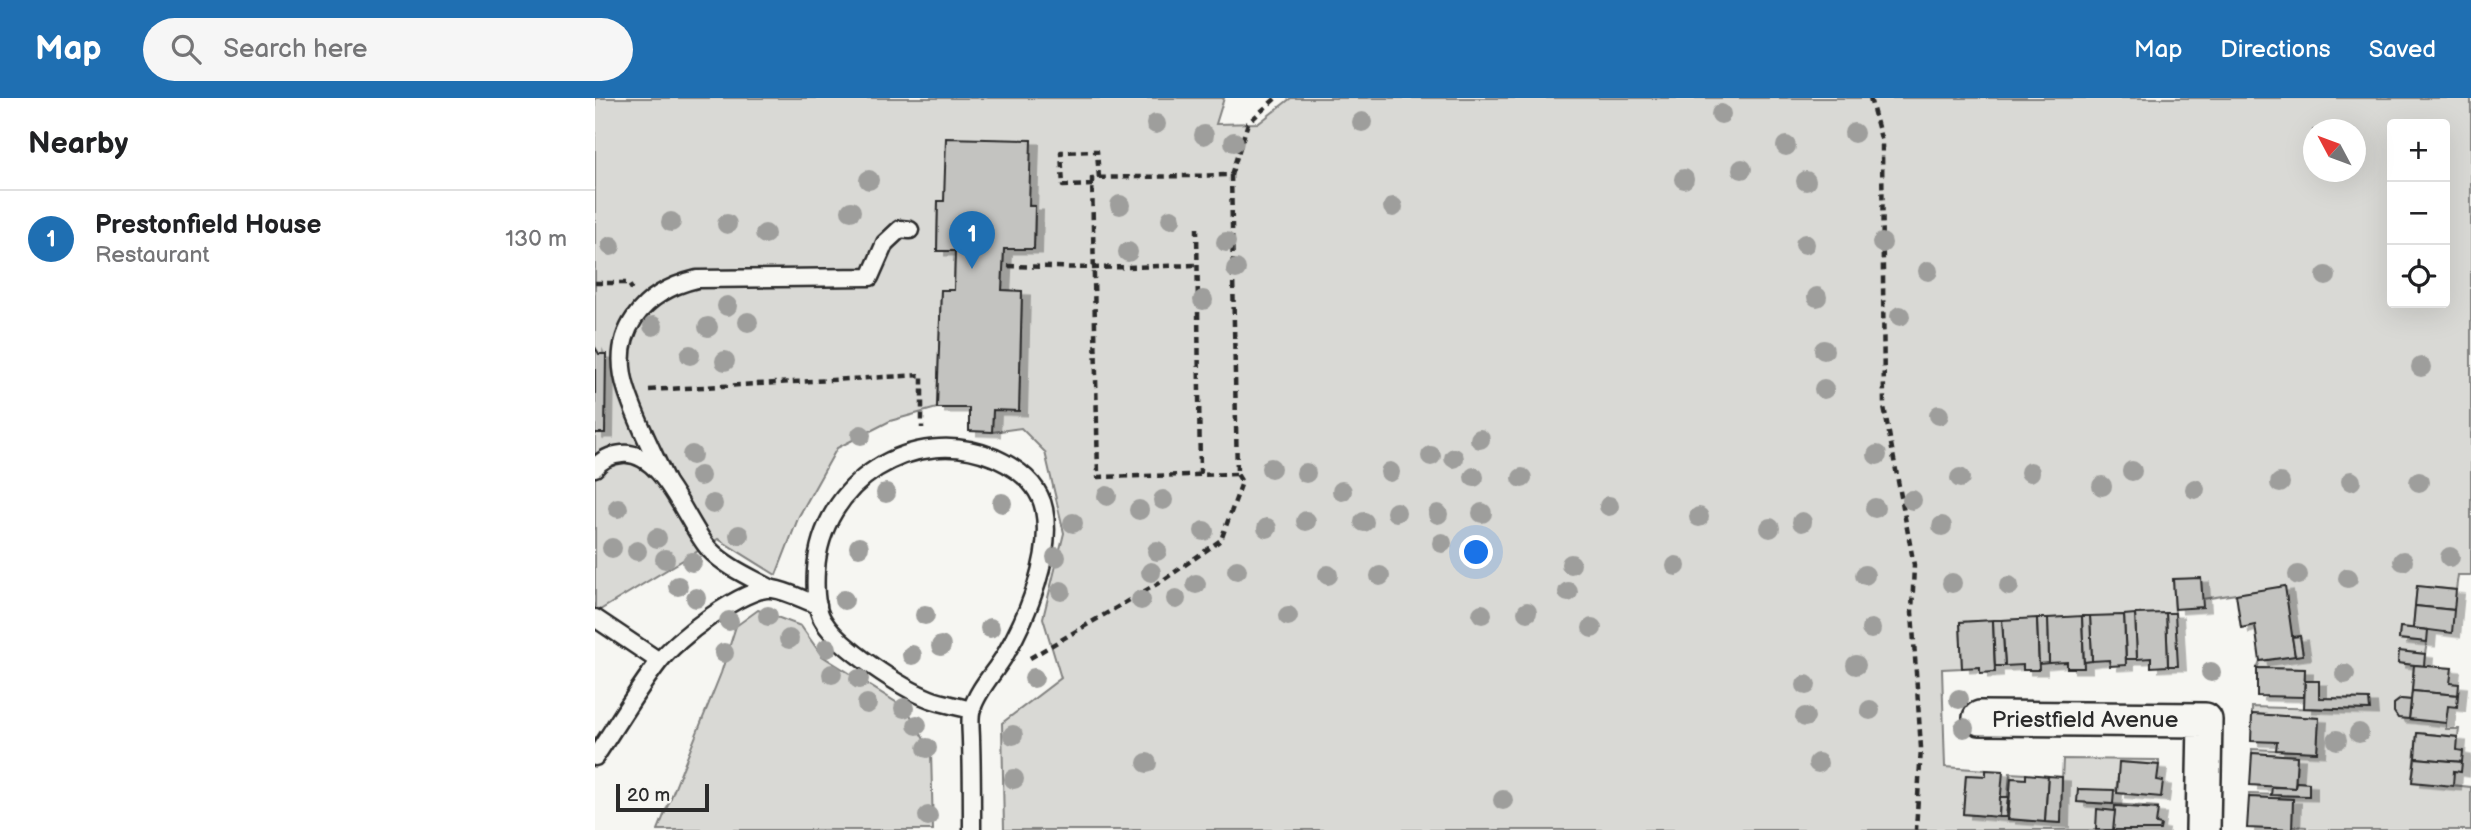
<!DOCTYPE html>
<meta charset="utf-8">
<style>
body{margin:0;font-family:"Balsamiq Sans",sans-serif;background:#f6f6f6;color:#202124}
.controls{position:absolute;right:21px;top:21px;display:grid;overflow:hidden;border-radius:7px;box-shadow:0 7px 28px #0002}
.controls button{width:63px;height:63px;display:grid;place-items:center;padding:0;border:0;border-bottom:2px solid #e0e0e0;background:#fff;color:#202124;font:35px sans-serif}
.compass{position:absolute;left:1708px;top:21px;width:63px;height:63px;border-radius:50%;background:#fff;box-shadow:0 7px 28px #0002;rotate:311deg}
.scale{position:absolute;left:21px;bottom:18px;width:93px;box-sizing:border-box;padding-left:7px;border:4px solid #2b2b2b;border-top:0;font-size:19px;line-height:24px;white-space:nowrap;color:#2b2b2b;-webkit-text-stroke:5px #f6f6f2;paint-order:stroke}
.you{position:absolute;left:882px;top:455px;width:24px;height:24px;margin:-18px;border:5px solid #fff;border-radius:50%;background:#1a73e8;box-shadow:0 0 0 10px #1a73e833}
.badge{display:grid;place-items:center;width:46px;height:46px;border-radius:50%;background:#1f6fb2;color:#fff;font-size:23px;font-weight:700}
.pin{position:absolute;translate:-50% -58px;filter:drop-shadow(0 2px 4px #0008)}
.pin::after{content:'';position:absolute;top:37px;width:24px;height:21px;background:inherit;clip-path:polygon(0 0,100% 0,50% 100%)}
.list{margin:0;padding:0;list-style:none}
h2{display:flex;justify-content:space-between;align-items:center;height:91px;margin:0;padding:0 28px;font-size:30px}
h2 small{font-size:23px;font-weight:400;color:#757577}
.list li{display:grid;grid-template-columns:46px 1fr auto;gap:21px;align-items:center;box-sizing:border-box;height:98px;padding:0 28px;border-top:2px solid #e0e0e0}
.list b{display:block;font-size:26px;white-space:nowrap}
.list p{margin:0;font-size:23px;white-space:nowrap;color:#757577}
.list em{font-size:23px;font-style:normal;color:#757577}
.icon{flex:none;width:38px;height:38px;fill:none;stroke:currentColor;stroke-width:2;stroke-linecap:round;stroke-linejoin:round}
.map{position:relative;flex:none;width:1876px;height:732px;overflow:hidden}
header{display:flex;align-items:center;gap:42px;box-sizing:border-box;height:98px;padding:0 35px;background:#1f6fb2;color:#fff}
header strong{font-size:33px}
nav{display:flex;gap:38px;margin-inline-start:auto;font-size:24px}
.search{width:490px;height:63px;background:#f6f6f6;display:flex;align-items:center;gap:18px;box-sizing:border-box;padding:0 24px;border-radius:38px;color:#757577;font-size:26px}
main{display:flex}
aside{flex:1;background:#fff}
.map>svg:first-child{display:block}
.green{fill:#d9d9d5;stroke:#828280;stroke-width:2;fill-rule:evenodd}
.building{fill:#c3c3c0;stroke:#2b2b2b;stroke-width:2;filter:url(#shadow)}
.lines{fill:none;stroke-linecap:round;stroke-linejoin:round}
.service-casing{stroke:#2b2b2b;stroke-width:21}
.minor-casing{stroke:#2b2b2b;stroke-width:38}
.path{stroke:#2b2b2b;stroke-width:4.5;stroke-dasharray:7 5;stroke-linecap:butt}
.service{stroke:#f6f6f2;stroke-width:16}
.minor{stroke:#f6f6f2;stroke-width:33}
.tree{fill:#9e9e9c}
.labels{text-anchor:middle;stroke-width:7;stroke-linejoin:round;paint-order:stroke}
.street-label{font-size:23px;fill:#2b2b2b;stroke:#f6f6f2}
</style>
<header>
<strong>Map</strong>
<div class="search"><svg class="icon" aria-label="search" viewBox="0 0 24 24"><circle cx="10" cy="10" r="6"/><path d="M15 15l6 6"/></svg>Search here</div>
<nav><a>Map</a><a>Directions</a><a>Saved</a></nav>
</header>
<main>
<aside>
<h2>Nearby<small></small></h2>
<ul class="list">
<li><span class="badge">1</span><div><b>Prestonfield House</b><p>Restaurant</p></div><em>130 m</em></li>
</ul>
</aside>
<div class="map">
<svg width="1876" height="732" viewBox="0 0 1876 732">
<defs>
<filter id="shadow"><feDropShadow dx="8" dy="4.5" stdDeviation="0" flood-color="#0004"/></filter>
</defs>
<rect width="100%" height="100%" fill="#f6f6f2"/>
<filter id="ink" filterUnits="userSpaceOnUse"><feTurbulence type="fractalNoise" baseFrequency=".0143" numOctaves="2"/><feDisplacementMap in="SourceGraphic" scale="14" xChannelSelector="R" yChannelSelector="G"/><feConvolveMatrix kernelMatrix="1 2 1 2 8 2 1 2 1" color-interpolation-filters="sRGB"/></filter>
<g filter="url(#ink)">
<g class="green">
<path d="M0 0H629L621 26 664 25 696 0H1876V477H1863L1861 492 1822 488 1818 530 1805 529 1804 541 1832 544 1830 556 1804 554 1803 565 1819 567 1816 602 1805 601 1799 606V614L1804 620 1851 625V631H1864L1863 639 1822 635 1817 683 1876 689C1876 703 1876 717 1876 732H1711V729L1697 728 1698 701 1654 699V696L1714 698V685L1701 684 1702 658 1657 655V651L1722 654 1724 620 1657 616V609L1774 612V601L1724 600V584L1710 583 1709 571 1662 570 1665 563 1708 557 1705 538 1697 539 1689 489 1607 501 1606 480 1578 482 1580 515 1365 524 1367 570 1347 571 1350 669 1391 672V678L1371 677 1368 716 1411 719 1415 675 1431 676V681L1416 680 1413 721 1465 725 1468 661 1564 662V667L1525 664 1521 693 1483 691V704L1563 709V711L1520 708V713L1503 712 1501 732H409L407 625 466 580 448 520 469 435 450 354 426 330 397 334 398 312H424L427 194 407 192 409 151H439L440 108 343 103 342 152 360 153 359 192H346L342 310 295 323 242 350 204 418 181 477 123 441 0 515ZM1797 26H1850V205H1797ZM1718 32H1760V74H1718Z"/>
<polygon points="163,512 206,528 227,558 312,611 336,654 338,732 63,732 126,575 141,528"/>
</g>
<g class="building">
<polygon points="351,40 436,42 434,108 440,108 439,151 409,151 407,192 427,193 424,313 398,312 397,334 374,333 374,310 342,310 346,192 359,192 360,153 342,153 343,103 349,103"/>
<polygon points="0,249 4,256 11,256 10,335 1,335 0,337"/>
<polygon points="1606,480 1608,509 1580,511 1578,481"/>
<polygon points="1690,488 1700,558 1665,563 1660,527 1646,530 1641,496"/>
<polygon points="1822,488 1861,492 1859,512 1820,508"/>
<polygon points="1820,508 1859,512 1857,535 1818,530"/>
<polygon points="1571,515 1580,515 1583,568 1573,568"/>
<polygon points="1571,515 1573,568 1556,569 1556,560 1542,561 1540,516"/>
<polygon points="1540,516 1542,561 1531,561 1529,517"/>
<polygon points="1529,517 1531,567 1515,568 1514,562 1497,563 1495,518"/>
<polygon points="1487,518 1489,570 1472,570 1472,564 1454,565 1453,520"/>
<polygon points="1487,518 1495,518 1497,563 1489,564"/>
<polygon points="1442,520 1444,572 1428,572 1428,567 1410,568 1407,522"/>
<polygon points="1442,520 1453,520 1454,565 1444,566"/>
<polygon points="1398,522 1400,574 1385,575 1385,569 1367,570 1365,524"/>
<polygon points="1398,522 1407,522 1410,568 1400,568"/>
<polygon points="1805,529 1833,532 1832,544 1804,541"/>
<polygon points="1705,538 1708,557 1700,558 1697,539"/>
<polygon points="1804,553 1830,556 1829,568 1803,565"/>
<polygon points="1819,567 1857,570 1855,585 1864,586 1863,597 1817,593"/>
<polygon points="1662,570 1710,571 1709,599 1662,598"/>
<polygon points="1710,583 1724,583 1724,600 1774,601 1775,612 1709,610"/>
<polygon points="1817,593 1863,597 1862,609 1853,608 1851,625 1814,621"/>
<polygon points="1806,601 1816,602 1814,621 1803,620 1799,614 1799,606"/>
<polygon points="1657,616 1724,620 1722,654 1681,652 1682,644 1656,643"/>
<polygon points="1822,635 1863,639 1862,652 1868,653 1867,664 1820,660"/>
<polygon points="1657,655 1702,658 1700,690 1655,687"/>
<polygon points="1820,660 1867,664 1866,674 1859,673 1858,688 1817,684"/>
<polygon points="1524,664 1564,667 1562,682 1568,683 1566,699 1522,695"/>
<polygon points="1391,672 1408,673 1404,719 1368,716 1371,677 1391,678"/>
<polygon points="1431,676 1453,678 1450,724 1413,721 1416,680 1431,681"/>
<polygon points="1453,678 1467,679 1466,725 1450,724"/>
<polygon points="1701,684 1714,685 1714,698 1676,697 1677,689 1700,690"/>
<polygon points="1483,691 1519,692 1518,706 1482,704"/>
<polygon points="1405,699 1413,699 1411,719 1404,719"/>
<polygon points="1654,699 1698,701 1697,732 1652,730"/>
<polygon points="1520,708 1563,711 1561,726 1566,727 1565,732 1518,732"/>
<polygon points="1502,711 1520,713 1518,732 1501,732"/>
</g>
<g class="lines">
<defs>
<g id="service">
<path d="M0 370C7 361 15 357 27 356 68 352 91 425 114 451 131 469 155 479 177 491"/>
<path d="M71 383C58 354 42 324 32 293 13 235 47 194 102 181L275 179 290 145 305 131 315 132"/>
<polyline points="0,520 64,563"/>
<path d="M376 612C363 608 348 606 335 601 307 590 245 550 229 524 220 511 220 488 221 472 226 385 318 325 400 360 422 370 444 386 449 411 458 456 433 518 410 557 400 574 383 591 377 611 374 619 376 633 376 642 377 672 377 702 377 732"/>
<path d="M0 659C21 628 40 595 63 565 80 542 149 488 178 491 192 493 209 502 223 507"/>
</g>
<polyline id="minor" points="1385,620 1610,622 1608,732"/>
</defs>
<use href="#service" class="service-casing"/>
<use href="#minor" class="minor-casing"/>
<g class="path">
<polyline points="1275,0 1287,44 1289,309 1319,467 1317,514 1326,650 1321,732"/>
<polygon points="636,77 642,376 503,379 497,80"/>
<polyline points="636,77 653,25 681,0"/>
<polyline points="498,87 468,88 466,54 502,53 504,80"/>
<polyline points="602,130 605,376"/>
<polyline points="413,168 499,170 602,167"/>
<polyline points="0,185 33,185 37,191"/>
<polyline points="54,292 327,277 327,330"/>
<polyline points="435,560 567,483 626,442 647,384 642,376"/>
</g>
<use href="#service" class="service"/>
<use href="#minor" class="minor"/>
</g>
<g class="tree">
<circle cx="1126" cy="16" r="10"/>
<circle cx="767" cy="24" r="10"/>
<circle cx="561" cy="26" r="10"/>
<circle cx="1259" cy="35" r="10"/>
<circle cx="609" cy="37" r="10"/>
<circle cx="639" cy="44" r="10"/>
<circle cx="1191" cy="48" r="10"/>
<circle cx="1147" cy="71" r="10"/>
<circle cx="1089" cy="81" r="10"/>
<circle cx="274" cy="82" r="10"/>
<circle cx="1211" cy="83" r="10"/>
<circle cx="525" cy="107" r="10"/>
<circle cx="798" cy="109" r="10"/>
<circle cx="256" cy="113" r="10"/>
<circle cx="576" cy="121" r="10"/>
<circle cx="76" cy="124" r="10"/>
<circle cx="132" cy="126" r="10"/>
<circle cx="170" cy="136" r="10"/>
<circle cx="631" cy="144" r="10"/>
<circle cx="1287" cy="145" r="10"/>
<circle cx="1210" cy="146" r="10"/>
<circle cx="16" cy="148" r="10"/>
<circle cx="533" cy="154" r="10"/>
<circle cx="641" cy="171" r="10"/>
<circle cx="1333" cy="173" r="10"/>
<circle cx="1731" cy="178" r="10"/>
<circle cx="1222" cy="199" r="10"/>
<circle cx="608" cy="202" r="10"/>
<circle cx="132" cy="208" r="10"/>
<circle cx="1305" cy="218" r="10"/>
<circle cx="153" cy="224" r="10"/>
<circle cx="58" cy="228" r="10"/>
<circle cx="113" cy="229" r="10"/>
<circle cx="1229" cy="252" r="10"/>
<circle cx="95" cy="257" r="10"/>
<circle cx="130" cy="263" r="10"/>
<circle cx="1826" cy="269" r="10"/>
<circle cx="1229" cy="291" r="10"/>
<circle cx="1344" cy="317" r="10"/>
<circle cx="266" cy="337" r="10"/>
<circle cx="885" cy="341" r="10"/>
<circle cx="97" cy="357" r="10"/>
<circle cx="1282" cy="357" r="10"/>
<circle cx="836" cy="358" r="10"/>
<circle cx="859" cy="360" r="10"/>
<circle cx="676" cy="370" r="10"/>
<circle cx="1537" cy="373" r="10"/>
<circle cx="795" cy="374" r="10"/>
<circle cx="1435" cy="374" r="10"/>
<circle cx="711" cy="375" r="10"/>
<circle cx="105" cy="378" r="10"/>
<circle cx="879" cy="379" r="10"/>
<circle cx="927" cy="380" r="10"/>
<circle cx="1365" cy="380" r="10"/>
<circle cx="1756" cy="383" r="10"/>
<circle cx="1824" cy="384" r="10"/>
<circle cx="1685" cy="385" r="10"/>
<circle cx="1507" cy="388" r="10"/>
<circle cx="1600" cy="391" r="10"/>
<circle cx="747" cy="393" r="10"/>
<circle cx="291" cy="395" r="10"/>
<circle cx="512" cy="398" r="10"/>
<circle cx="568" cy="402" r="10"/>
<circle cx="1317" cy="402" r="10"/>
<circle cx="407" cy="405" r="10"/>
<circle cx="118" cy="406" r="10"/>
<circle cx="1014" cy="408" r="10"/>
<circle cx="23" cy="410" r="10"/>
<circle cx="1280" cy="410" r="10"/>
<circle cx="544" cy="412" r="10"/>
<circle cx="801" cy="414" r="10"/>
<circle cx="887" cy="415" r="10"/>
<circle cx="843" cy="416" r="10"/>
<circle cx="1104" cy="419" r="10"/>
<circle cx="711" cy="423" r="10"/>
<circle cx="769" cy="424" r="10"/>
<circle cx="1207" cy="424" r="10"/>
<circle cx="478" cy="425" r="10"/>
<circle cx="1347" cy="428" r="10"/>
<circle cx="672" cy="430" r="10"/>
<circle cx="1175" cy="430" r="10"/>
<circle cx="609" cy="433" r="10"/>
<circle cx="144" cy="437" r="10"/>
<circle cx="62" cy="440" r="10"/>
<circle cx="847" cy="445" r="10"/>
<circle cx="264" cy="449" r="10"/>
<circle cx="17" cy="450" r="10"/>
<circle cx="42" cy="453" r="10"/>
<circle cx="562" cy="453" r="10"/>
<circle cx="461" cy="459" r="10"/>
<circle cx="1855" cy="459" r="10"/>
<circle cx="70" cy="461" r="10"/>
<circle cx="1808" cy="463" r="10"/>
<circle cx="97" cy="464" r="10"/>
<circle cx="976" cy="466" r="10"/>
<circle cx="1081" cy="468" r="10"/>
<circle cx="642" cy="472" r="10"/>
<circle cx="556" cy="474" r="10"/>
<circle cx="733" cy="477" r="10"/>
<circle cx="1270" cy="477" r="10"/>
<circle cx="1703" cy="477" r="10"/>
<circle cx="785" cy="478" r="10"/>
<circle cx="1753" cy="480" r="10"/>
<circle cx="1357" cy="485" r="10"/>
<circle cx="601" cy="486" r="10"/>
<circle cx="83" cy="488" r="10"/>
<circle cx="1414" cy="488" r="10"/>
<circle cx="466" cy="493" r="10"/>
<circle cx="973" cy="494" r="10"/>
<circle cx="101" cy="500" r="10"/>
<circle cx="581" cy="501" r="10"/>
<circle cx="249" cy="502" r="10"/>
<circle cx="546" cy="502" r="10"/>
<circle cx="932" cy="514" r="10"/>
<circle cx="887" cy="516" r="10"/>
<circle cx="330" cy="517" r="10"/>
<circle cx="173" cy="518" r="10"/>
<circle cx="693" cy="518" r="10"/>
<circle cx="134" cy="523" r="10"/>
<circle cx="395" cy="530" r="10"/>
<circle cx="997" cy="530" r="10"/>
<circle cx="1276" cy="531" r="10"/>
<circle cx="194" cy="541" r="10"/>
<circle cx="346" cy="548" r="10"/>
<circle cx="232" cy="550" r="10"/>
<circle cx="129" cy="555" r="10"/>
<circle cx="317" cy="557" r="10"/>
<circle cx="1261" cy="567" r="10"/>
<circle cx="1616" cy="574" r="10"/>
<circle cx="237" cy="576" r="10"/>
<circle cx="1750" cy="576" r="10"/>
<circle cx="439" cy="580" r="10"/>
<circle cx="264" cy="581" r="10"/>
<circle cx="1211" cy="587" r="10"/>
<circle cx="1364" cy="601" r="10"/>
<circle cx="272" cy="606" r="10"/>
<circle cx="309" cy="610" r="10"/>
<circle cx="1275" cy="612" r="10"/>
<circle cx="1210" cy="619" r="10"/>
<circle cx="322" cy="627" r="10"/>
<circle cx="1369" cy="630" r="10"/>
<circle cx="1764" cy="635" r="10"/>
<circle cx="418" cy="637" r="10"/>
<circle cx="1742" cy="642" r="10"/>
<circle cx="332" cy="650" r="10"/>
<circle cx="552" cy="665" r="10"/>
<circle cx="1223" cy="665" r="10"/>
<circle cx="419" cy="681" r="10"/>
<circle cx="908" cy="702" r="10"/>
<circle cx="333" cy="718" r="10"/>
</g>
</g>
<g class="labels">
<g class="street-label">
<text x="1490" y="629">Priestfield Avenue</text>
</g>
</g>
</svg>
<div class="controls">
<button>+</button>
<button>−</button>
<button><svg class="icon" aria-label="locate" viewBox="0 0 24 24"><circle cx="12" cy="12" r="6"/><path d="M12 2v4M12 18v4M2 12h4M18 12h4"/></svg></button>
</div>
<svg class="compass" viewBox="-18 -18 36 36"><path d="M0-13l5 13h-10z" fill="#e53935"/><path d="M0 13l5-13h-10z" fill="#757577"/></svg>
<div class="scale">20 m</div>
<div class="you"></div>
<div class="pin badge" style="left:377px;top:171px">1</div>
</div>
</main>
